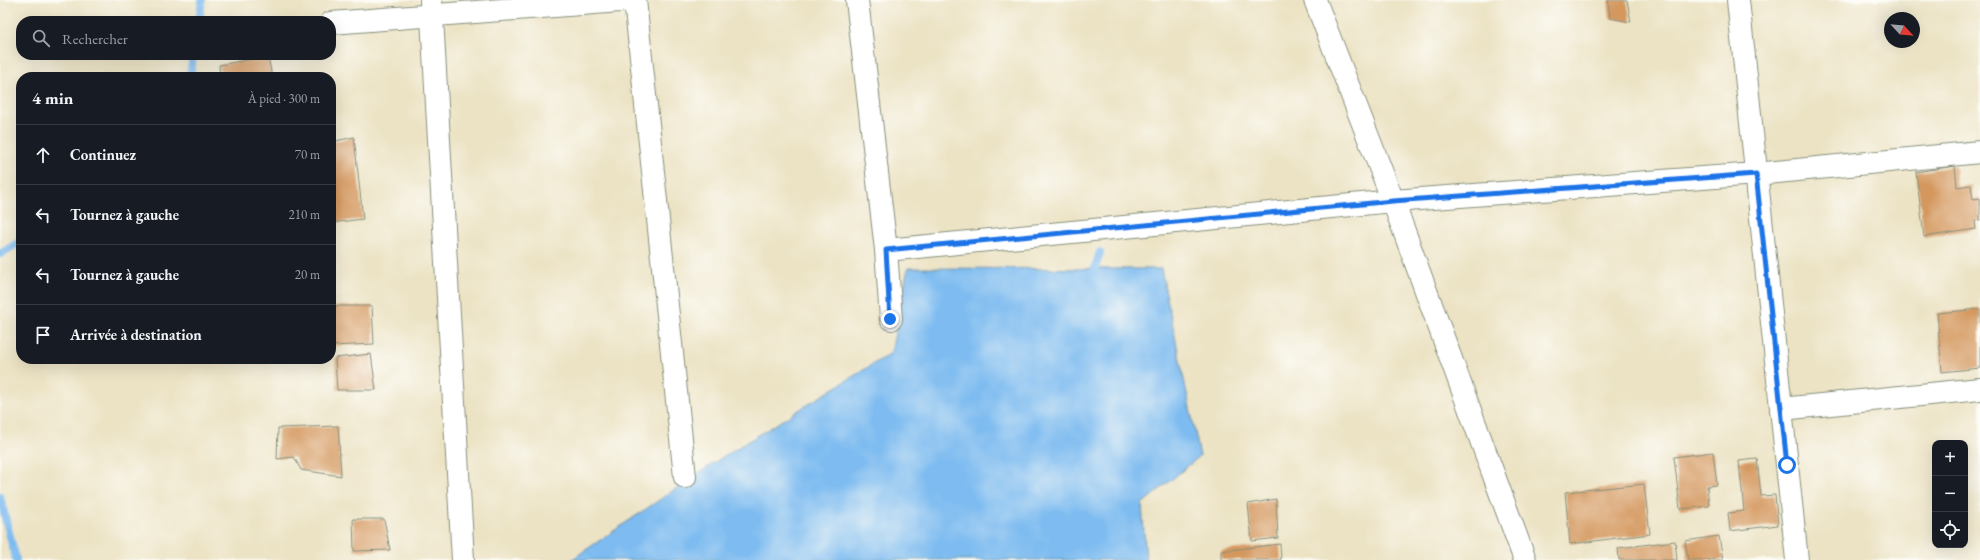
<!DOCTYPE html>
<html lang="fr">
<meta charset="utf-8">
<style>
body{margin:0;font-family:"EB Garamond",serif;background:#20242c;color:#f1f3f6}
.controls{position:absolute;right:12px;bottom:12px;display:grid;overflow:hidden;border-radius:8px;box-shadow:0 4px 16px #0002}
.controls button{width:36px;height:36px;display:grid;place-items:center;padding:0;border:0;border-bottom:1px solid #363941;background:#171b24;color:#f1f3f6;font:20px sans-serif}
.compass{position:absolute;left:1884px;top:12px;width:36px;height:36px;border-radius:50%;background:#171b24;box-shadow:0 4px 16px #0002;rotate:116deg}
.stop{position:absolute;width:12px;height:12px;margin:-9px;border:3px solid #1a73e8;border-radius:50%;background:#fff}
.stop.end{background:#1a73e8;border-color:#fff;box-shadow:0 1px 4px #0008}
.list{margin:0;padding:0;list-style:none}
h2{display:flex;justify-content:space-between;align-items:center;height:52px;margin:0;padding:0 16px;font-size:17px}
h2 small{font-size:13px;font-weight:400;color:#9ea1a6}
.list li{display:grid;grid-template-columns:26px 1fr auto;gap:12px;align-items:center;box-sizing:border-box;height:60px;padding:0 16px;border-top:1px solid #363941}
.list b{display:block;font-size:15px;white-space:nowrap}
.list em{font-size:13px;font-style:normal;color:#9ea1a6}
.icon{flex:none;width:22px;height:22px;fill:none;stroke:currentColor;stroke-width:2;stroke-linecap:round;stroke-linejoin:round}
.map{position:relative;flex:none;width:1980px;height:560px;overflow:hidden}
.search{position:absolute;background:#171b24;box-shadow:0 4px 16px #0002;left:16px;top:16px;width:320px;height:44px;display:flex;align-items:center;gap:10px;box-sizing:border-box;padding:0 14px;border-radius:16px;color:#9ea1a6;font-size:15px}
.panel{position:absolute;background:#171b24;box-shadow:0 4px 16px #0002;left:16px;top:72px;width:320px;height:292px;border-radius:16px}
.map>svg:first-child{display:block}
.water{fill:#7dbbf0;stroke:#4e7c92}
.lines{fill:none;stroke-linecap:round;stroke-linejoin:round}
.stream{stroke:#7dbbf0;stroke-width:8}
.building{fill:#d4975d}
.minor-casing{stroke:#86907c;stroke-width:24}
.minor{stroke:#fff;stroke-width:22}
.route{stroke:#1a73e8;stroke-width:5}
</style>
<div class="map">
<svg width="1980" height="560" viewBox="0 0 1980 560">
<rect width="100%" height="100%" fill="#fdfcf7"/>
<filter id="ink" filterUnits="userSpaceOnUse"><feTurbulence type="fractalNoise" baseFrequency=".025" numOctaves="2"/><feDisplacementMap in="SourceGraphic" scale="8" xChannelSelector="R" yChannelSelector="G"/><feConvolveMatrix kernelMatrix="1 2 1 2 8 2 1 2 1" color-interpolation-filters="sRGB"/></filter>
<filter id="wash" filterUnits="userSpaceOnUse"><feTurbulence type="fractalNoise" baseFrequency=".012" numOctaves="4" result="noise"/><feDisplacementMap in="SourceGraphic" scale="16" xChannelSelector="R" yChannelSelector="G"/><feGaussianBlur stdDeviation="0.9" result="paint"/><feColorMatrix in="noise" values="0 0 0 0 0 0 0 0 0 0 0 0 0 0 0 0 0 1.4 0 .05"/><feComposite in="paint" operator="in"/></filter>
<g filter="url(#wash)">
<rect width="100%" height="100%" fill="#ece3c4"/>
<polygon class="water" points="908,268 1161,269 1200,456 1142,504 1146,560 571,560 718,460 891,353"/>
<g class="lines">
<g class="stream">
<polyline points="199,21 202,0"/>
<polyline points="190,77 193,55"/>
<polyline points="0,254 21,241"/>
<polyline points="1092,278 1100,252"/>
<polyline points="0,497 16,560"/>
</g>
</g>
<g id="blocks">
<g class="building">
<polygon points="1608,0 1627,0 1631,22 1610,18"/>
<polygon points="268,56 272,77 220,77 219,65"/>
<polygon points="354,137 363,219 331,223 331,142"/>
<polygon points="1955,166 1957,187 1971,185 1973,199 1980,198 1980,220 1975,221 1976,229 1924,237 1916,172"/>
<polygon points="331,306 372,306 374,344 331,346"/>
<polygon points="1980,309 1980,368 1942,372 1937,313"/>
<polygon points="371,354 376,390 337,390 335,358"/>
<polygon points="338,426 341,476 301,470 294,457 277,459 278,428"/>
<polygon points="1713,452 1717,485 1707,486 1709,506 1680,509 1674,457"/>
<polygon points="1757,459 1761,496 1775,495 1778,525 1730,531 1728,513 1744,511 1739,461"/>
<polygon points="1644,484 1650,534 1570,544 1565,492"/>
<polygon points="1276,499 1278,538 1252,541 1248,504"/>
<polygon points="353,519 384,519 390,550 354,551"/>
<polygon points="1719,536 1723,560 1688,560 1685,541"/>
<polygon points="1675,541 1677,560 1619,560 1618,548"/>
<polygon points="1280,544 1281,560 1221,560 1221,551"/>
</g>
</g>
</g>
<g filter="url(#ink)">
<use href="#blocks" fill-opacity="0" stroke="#86907c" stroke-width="1"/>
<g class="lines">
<defs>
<g id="minor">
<polyline points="431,0 463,560"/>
<polyline points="635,0 685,477"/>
<polyline points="857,0 886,250 891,319"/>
<polyline points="1315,0 1393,201 1525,560"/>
<polyline points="1738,0 1797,560"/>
<polyline points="331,23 634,0"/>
<polyline points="886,250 1393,201 1756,174 1980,152"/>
<polyline points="1781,409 1980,389"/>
</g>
</defs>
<use href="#minor" class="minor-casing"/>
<use href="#minor" class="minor"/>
</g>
</g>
<g class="lines" filter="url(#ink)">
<polyline class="route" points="890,319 886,250 1393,201 1756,174 1787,465"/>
</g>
</svg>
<div class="controls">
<button>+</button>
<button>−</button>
<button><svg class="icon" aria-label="locate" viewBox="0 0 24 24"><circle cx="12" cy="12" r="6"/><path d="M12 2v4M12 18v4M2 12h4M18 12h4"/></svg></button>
</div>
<svg class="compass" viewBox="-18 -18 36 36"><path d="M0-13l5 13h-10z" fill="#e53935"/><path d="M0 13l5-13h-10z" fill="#9ea1a6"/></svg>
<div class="stop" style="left:1787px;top:465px"></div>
<div class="stop end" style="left:890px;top:319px"></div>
<div class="search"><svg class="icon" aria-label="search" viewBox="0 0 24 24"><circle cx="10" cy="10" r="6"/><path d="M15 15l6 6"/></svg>Rechercher</div>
<section class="panel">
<h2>4 min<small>À pied · 300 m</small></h2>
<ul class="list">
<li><svg class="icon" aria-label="ahead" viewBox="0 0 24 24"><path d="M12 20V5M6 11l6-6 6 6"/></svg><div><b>Continuez</b></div><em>70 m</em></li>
<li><svg class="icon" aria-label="left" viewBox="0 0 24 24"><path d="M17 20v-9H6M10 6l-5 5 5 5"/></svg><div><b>Tournez à gauche</b></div><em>210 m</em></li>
<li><svg class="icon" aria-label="left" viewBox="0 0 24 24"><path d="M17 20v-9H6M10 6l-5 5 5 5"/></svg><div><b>Tournez à gauche</b></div><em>20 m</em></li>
<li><svg class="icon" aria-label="arrive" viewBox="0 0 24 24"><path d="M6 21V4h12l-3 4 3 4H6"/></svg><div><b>Arrivée à destination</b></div></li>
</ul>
</section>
</div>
